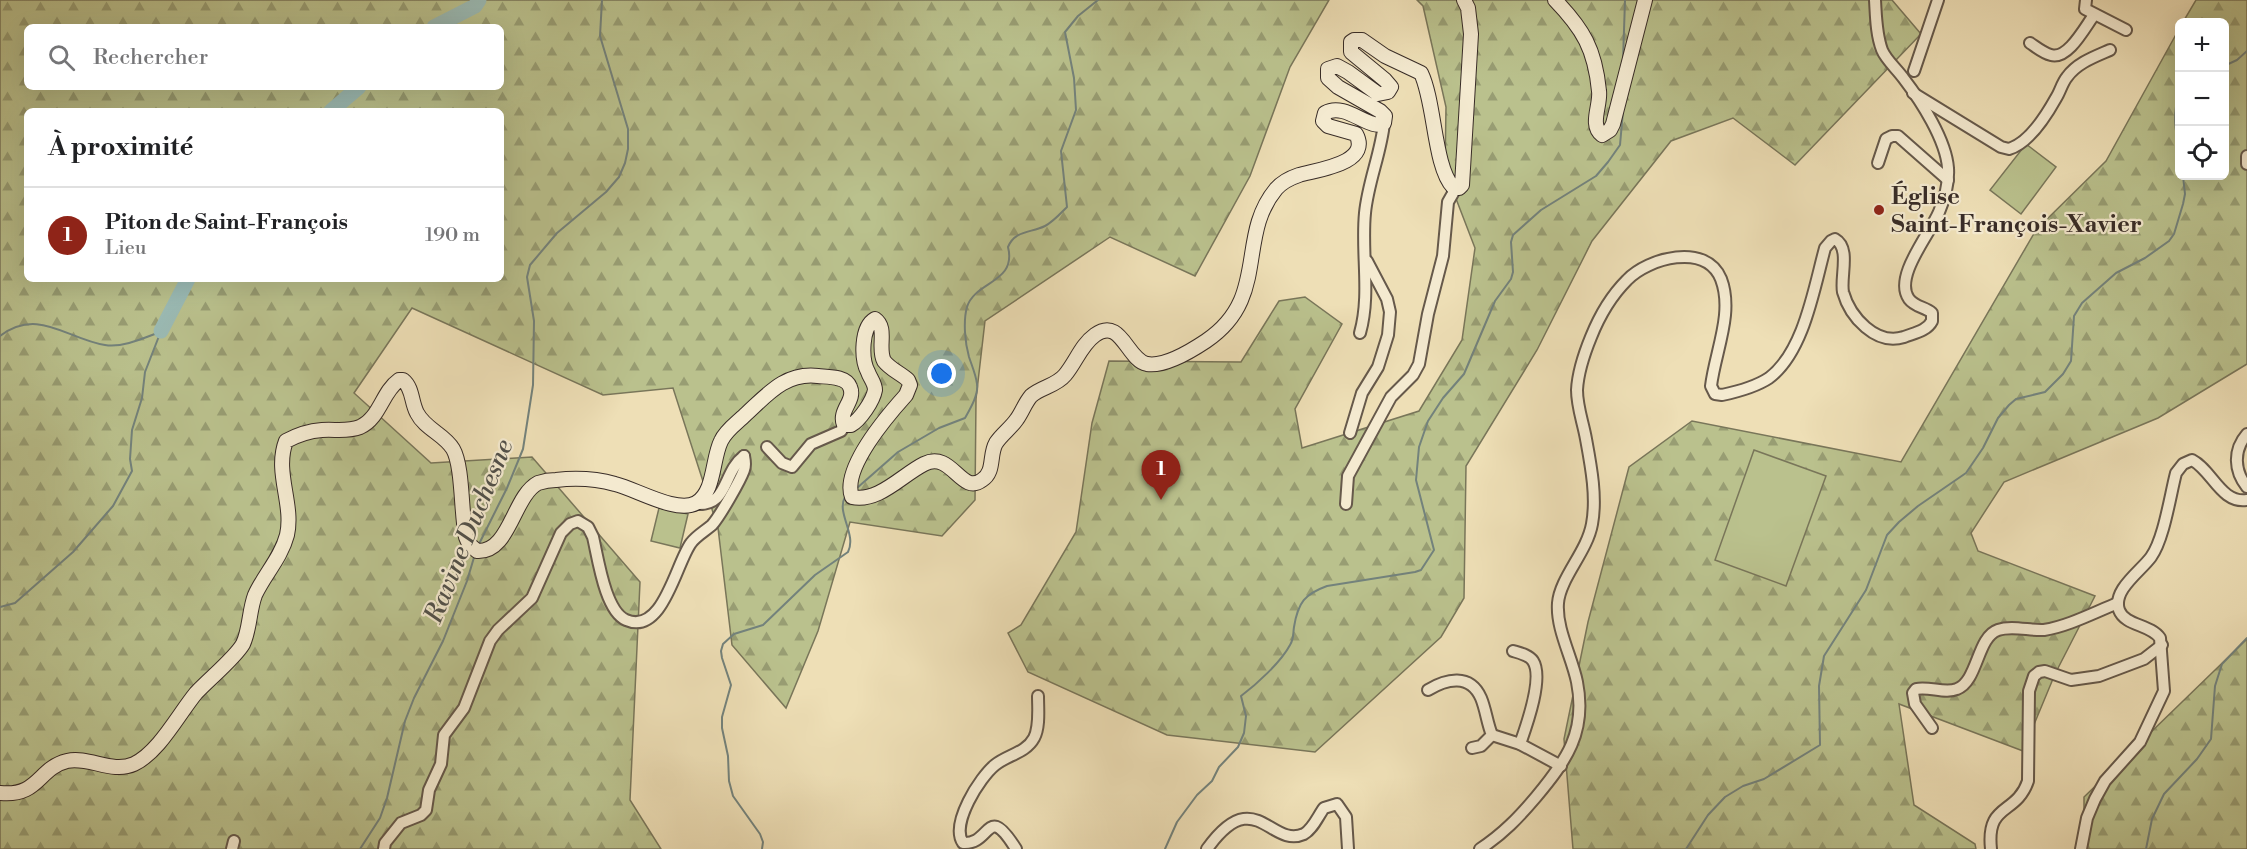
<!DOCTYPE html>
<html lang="fr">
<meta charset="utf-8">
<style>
body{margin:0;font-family:"Libre Bodoni",serif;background:#f2f2f2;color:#202124}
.controls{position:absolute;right:18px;top:18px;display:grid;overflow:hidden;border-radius:9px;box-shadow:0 6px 24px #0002}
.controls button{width:54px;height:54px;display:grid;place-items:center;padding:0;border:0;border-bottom:2px solid #e0e0e0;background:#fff;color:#202124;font:30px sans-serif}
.you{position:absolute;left:942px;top:374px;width:21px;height:21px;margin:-15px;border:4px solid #fff;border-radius:50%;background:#1a73e8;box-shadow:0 0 0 9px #1a73e833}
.badge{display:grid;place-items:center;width:39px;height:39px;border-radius:50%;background:#8f2418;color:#fff;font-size:20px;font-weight:700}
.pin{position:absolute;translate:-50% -50px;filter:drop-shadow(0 2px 3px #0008)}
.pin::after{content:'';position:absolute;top:32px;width:21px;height:18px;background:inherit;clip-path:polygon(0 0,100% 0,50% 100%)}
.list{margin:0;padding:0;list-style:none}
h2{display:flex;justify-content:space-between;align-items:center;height:78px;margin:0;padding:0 24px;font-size:26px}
h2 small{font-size:20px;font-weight:400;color:#757577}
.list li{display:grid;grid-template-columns:39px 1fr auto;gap:18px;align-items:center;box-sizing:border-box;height:96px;padding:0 24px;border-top:2px solid #e0e0e0}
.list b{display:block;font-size:22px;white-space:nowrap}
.list p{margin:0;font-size:20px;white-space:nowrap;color:#757577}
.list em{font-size:20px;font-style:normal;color:#757577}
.icon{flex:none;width:33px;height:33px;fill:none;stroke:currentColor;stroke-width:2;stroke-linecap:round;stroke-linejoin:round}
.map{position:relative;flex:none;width:2247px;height:849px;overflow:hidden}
.search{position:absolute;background:#fff;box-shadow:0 6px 24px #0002;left:24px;top:24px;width:480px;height:66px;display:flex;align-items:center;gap:15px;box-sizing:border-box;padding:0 21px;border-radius:9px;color:#757577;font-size:22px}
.panel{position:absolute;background:#fff;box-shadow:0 6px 24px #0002;left:24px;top:108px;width:480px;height:174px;border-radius:9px}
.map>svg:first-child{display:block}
.forest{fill:url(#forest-firs);stroke:#79765a;stroke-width:1.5;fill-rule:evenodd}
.park{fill:#bac18d;stroke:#79765a;stroke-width:1.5}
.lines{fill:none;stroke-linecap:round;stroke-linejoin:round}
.stream{stroke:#73827c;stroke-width:2}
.river{stroke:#9bbbb5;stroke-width:15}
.minor-casing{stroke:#66594b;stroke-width:14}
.secondary-casing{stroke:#382c27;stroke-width:16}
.minor{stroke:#f4ead0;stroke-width:10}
.secondary{stroke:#f4ead0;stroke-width:14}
.poi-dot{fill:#8f2418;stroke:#f4ead0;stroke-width:2}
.labels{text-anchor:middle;stroke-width:4.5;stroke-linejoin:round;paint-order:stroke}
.poi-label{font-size:24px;font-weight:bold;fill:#382c27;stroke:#f4ead0;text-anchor:start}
.water-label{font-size:26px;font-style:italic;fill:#51504a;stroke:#f4ead0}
</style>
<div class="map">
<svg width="2247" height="849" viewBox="0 0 2247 849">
<defs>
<pattern id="forest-firs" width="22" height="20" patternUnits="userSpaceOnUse" patternTransform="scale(1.5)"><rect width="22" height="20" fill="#bac18d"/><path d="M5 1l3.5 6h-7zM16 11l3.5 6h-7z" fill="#989d73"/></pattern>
</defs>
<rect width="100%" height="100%" fill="#eedfb6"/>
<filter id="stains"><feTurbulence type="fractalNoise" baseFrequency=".00333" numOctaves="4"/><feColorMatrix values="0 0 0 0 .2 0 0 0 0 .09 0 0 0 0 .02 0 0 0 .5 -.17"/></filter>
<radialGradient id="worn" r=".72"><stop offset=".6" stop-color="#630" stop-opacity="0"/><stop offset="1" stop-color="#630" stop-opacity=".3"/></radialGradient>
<g class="forest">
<path d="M0 0H1329L1290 67 1250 176 1195 276 1110 237 985 321 976 399 975 500 942 536 850 522 818 631 786 708 732 645 718 528 673 388 603 395 412 308 354 393 431 463 532 457 640 582 630 800 661 849H0ZM27 27H501V87H27ZM27 111H501V279H27Z"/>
<polygon points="1417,0 1892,0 1921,34 1795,165 1733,118 1671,141 1592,241 1537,350 1466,466 1464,598 1441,637 1315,752 1167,735 1028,672 1008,633 1021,625 1076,532 1092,423 1109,361 1241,362 1279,301 1305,297 1342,324 1295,409 1302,448 1419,411 1462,340 1475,248 1445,170 1446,107 1423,6"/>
<polygon points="2196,0 2247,0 2247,364 2158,418 2004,482 1971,533 1978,551 2095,596 2055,674 2023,751 1899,704 1914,805 1975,844 1976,849 1573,849 1564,739 1588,622 1629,467 1692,421 1901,462 2036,230 2106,161 2179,29 2180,176 2224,176 2224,22 2183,22"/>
<polygon points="2247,639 2247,849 2084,849 2084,797"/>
</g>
<g class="park">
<polygon points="2026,144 2056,167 2021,214 1990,190"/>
<polygon points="1754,450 1826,476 1786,586 1715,560"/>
<polygon points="659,508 688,514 680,548 651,541"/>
</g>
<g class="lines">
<g class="stream">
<polyline points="1623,61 1625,0"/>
<polyline points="2224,66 2237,60 2247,51"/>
<path d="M2180 91C2172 113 2175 130 2180 152"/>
<path d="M0 336C38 307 67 339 105 345 122 348 144 338 160 332"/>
<path d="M857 488 898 452 939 428 965 418C970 409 979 394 977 384 976 375 972 366 969 357 965 343 963 321 967 307 975 281 1017 283 1008 247 1015 230 1031 233 1045 226 1053 222 1061 213 1067 207L1061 151 1076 110 1074 78 1065 32 1078 16 1098 0"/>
<polyline points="478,546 507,488 523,449 533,385 534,321 527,277 530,265 557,233 606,192 619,177 625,163 628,149 628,129 600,36 602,0"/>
<polyline points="0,607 15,603 73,552 113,506 132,471 130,459 132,430 142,398 145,372 161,331"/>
<polyline points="360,849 380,818 387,798 405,721 414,698 443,641 467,581 475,554"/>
<path d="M762 849 763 842 760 834 733 796 729 781 728 756 722 728V717L731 685 722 658 721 651 723 644 734 634 763 625 815 575 848 552C857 534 836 513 845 497"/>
<path d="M1165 849 1177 822 1197 795 1212 781 1219 767 1238 747 1244 733 1246 716 1241 696C1257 684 1281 662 1290 645 1294 639 1293 633 1294 627 1298 602 1305 594 1327 586L1415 572 1421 570 1434 550 1416 480 1419 447 1428 421 1443 398 1464 374 1495 301 1511 279 1513 272 1511 242 1513 235 1541 210 1596 176 1608 162 1620 145 1623 111"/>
<polyline points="1686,849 1708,815 1725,797 1743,786 1764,779 1820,745 1819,686 1824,656 1866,590 1887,535 1899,522 1918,506 1966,473 1983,448 1998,418 2009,405 2016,399 2045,392 2063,374 2071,361 2074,316 2082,303 2116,273 2145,258 2169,241 2174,234 2183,204 2185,194 2183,176"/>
<polyline points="2146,849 2152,819 2164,794 2197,759 2211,739 2215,686 2222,664 2247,638"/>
</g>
<g class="river">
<polyline points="434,27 475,6 479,0"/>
<polyline points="331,111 359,87"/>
<polyline points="161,331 188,279"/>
</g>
<defs>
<g id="minor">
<polyline points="2086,0 2085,9 2126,30"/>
<path d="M2030 43C2036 47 2043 53 2051 55 2068 60 2085 27 2094 15"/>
<polyline points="1914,71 1938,0"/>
<path d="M1913 93 2001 147 2009 149C2029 143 2046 116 2056 98 2060 92 2062 83 2067 77 2077 63 2094 57 2110 50"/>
<polyline points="2247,156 2247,164"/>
<polyline points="1878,163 1886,139 1892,136 1898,136 1948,180"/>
<path d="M1360 333C1371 294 1361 253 1365 213 1368 182 1381 153 1384 123"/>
<polyline points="1350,433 1362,393 1378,367 1388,335 1390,312 1387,299 1367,261"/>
<path d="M2247 434C2233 450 2234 471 2247 487"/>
<polyline points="767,447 782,463 792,467 811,444 841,431 845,425"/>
<path d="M696 504C729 506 722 473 744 456"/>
<polyline points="1346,504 1348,476 1391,397 1413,375 1419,364 1428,314 1443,256 1448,202 1456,188"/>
<path d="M1513 651C1520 653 1529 655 1533 661 1544 678 1526 727 1520 744"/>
<path d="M1428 690C1446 679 1470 673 1481 698 1486 710 1487 723 1492 735L1481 746 1472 748"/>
<path d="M1932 728 1915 704 1913 693 1916 689C1929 686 1945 694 1957 689 1978 681 1977 637 1998 630 2012 625 2030 631 2044 630 2069 626 2095 612 2118 603"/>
<polyline points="1492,735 1520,744 1561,766"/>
<polyline points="232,849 234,841"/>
<path d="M384 849 385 843 401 823 421 815 426 810 429 790 441 764 444 735 464 708 490 641 498 630 532 598 561 533 570 524 578 521 588 527 593 537C598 558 605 611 626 620 663 636 676 563 691 543 696 536 705 531 712 525 720 516 740 481 744 470 746 465 745 461 744 456"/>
<path d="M1016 849C986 801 992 845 963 843 950 824 980 777 995 765 1007 755 1026 753 1034 738 1040 727 1038 709 1038 696"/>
<path d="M1207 849C1255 782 1270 849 1304 834 1313 829 1318 816 1324 808L1337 804 1346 817 1348 849"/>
<path d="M1480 849C1503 834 1519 817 1536 797 1566 761 1587 732 1577 682 1572 657 1556 629 1558 603 1560 578 1587 552 1592 524 1597 497 1591 466 1586 439 1583 422 1577 407 1577 390 1578 371 1584 354 1591 337 1599 317 1612 295 1627 280 1648 258 1706 242 1721 279 1734 313 1715 352 1711 386L1715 394 1722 395C1736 392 1757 386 1769 378 1804 352 1814 288 1825 248L1831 241 1835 239C1851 248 1840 277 1843 292 1850 317 1876 346 1904 337 1914 333 1927 331 1932 321V313C1925 307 1915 307 1909 299 1893 277 1930 234 1939 212 1945 198 1949 184 1948 168 1946 140 1921 101 1904 79 1897 69 1886 60 1882 50 1876 34 1876 16 1875 0"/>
<path d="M1991 849C1986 802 2016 816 2028 781L2029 691 2034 676 2039 672 2045 671 2071 680 2099 676 2144 659 2162 645"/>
<path d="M2081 849 2087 818 2095 799 2105 781 2140 742 2164 691 2160 638C2150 624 2125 626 2119 610 2112 590 2141 571 2151 557 2164 539 2170 496 2176 473L2183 464 2192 460C2212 470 2221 504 2247 500"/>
</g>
<g id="secondary">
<path d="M1555 0C1583 29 1595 49 1599 91 1601 105 1589 125 1602 135L1610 130 1613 124 1645 0"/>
<path d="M0 793C39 797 38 768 67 761 89 756 112 774 134 764 159 752 178 715 196 693 209 679 235 658 243 644 250 629 249 611 255 595 264 575 281 558 287 535 294 504 274 472 286 441 297 435 309 431 322 430 335 429 348 432 360 427 380 418 382 392 399 380H403C413 388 411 402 417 413 425 429 444 434 453 449 463 466 461 515 466 537L469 544 477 551C510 553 513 496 538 483 544 481 550 480 556 480 574 478 597 479 615 484 636 489 677 514 696 503 715 492 712 459 721 441 726 430 737 423 745 415 767 395 785 372 818 376 828 377 846 376 850 387 856 401 838 410 844 425H851C860 420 873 401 875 390 875 383 870 378 868 372 861 359 861 327 875 319 888 328 877 348 884 361 890 369 900 373 908 380L910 385 906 395C888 415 841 469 852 497 878 503 902 475 924 464 952 450 961 496 982 480 995 472 989 455 996 443 1002 434 1011 428 1017 419 1022 412 1025 403 1031 396 1041 387 1056 386 1065 375 1076 362 1081 345 1095 335 1121 316 1127 360 1147 364 1165 367 1191 351 1206 341 1270 298 1236 237 1276 189 1282 182 1290 178 1299 175 1315 170 1372 164 1356 134L1328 126 1323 121 1325 113C1346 101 1370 132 1384 123L1385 116 1380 111 1338 87 1328 78V69L1337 66 1348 72 1378 94 1388 92 1391 87 1385 80 1351 52V42L1354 40H1362L1385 56 1421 73C1435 102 1434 167 1453 187L1459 188 1462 185 1471 34 1468 8 1464 0"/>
</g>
</defs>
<use href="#minor" class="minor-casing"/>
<use href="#secondary" class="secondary-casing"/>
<use href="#minor" class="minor"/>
<use href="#secondary" class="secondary"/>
</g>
<circle class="poi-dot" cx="1879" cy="210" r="6"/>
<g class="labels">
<g class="poi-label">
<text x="1891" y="204">Église<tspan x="1891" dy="28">Saint-François-Xavier</tspan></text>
</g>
<g class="water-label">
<text transform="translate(468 531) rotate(-68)" y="9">Ravine Duchesne</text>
</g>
</g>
<rect width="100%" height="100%" filter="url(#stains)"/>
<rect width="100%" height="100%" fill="url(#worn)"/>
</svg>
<div class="controls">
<button>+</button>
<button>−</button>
<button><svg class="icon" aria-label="locate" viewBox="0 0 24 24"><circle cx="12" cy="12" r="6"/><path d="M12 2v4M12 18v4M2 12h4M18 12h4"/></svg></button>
</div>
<div class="you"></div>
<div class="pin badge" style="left:1161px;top:500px">1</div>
<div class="search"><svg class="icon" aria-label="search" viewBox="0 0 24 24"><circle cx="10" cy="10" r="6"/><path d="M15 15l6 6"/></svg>Rechercher</div>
<section class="panel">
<h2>À proximité<small></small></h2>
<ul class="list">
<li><span class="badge">1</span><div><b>Piton de Saint-François</b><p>Lieu</p></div><em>190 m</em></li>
</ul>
</section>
</div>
